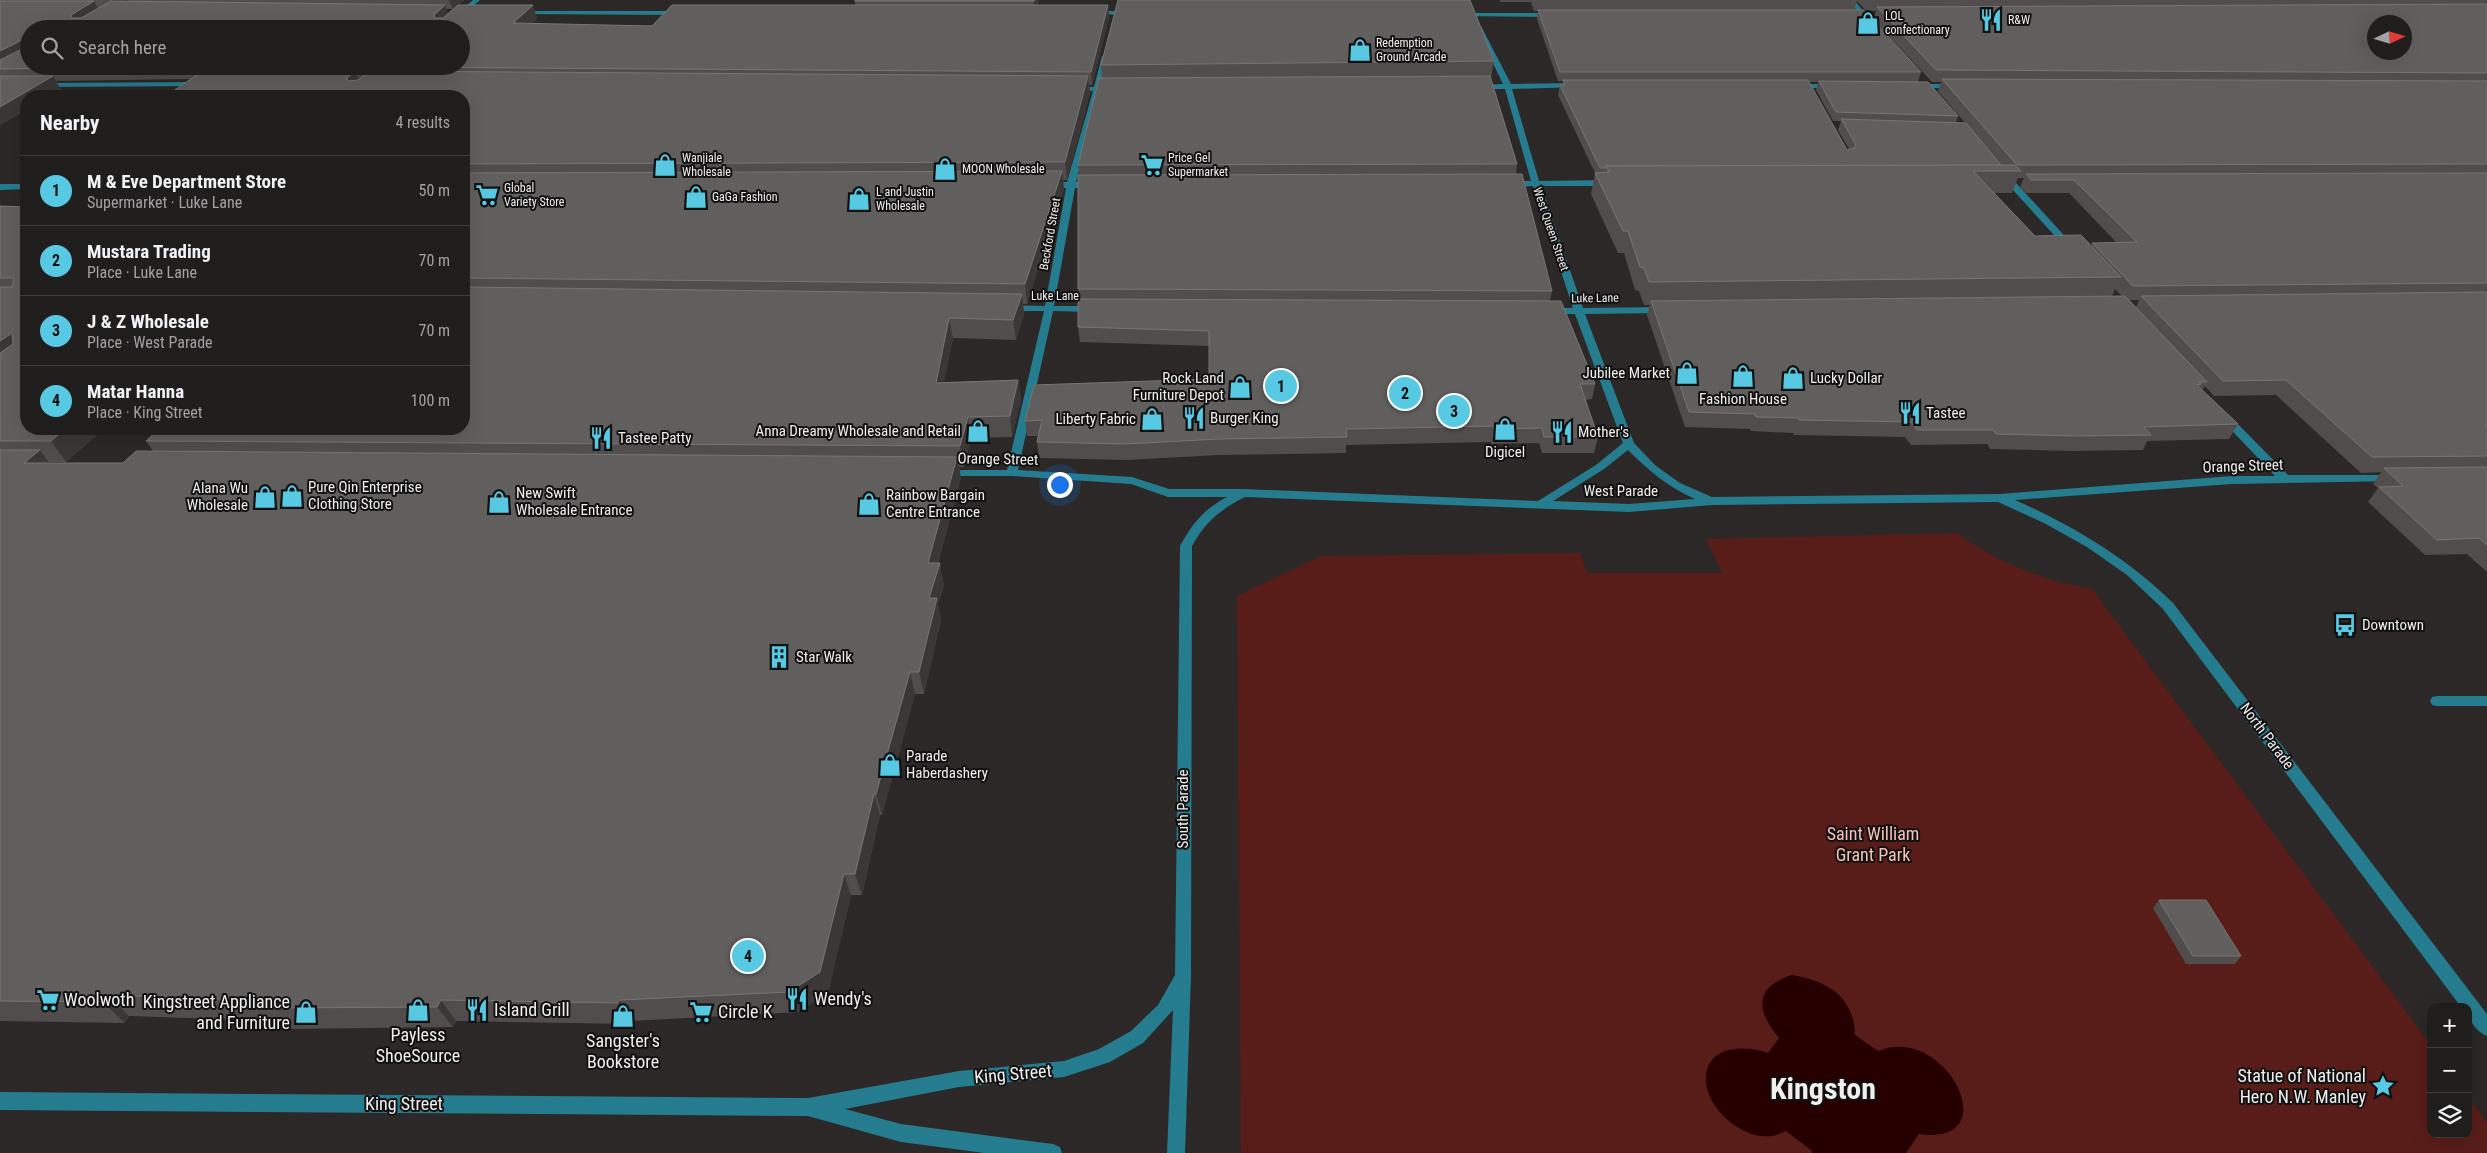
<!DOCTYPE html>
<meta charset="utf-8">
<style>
body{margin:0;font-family:"Roboto Condensed",sans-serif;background:#282726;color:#f1f3f6}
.controls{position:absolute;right:15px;bottom:15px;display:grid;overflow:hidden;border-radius:10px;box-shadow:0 5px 20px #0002}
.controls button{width:45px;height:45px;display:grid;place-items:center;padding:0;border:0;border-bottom:1px solid #3d3c3b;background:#201e1d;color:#f1f3f6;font:25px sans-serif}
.compass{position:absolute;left:2367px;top:15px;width:45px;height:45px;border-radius:50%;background:#201e1d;box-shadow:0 5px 20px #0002;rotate:86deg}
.you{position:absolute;left:1059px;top:484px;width:18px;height:18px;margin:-12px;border:4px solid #fff;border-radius:50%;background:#1a73e8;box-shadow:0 0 0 8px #1a73e833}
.badge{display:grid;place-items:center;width:32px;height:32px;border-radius:50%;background:#58c9e3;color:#111;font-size:16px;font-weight:700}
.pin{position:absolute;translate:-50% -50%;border:2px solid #fff;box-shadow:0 1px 5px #0006}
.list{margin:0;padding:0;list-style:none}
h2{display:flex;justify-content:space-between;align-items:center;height:65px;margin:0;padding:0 20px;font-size:21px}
h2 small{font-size:16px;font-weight:400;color:#a2a2a4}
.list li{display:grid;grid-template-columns:32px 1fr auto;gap:15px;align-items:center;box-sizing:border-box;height:70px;padding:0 20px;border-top:1px solid #3d3c3b}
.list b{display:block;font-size:19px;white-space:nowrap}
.list p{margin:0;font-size:16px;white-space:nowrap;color:#a2a2a4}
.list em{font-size:16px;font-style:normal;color:#a2a2a4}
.icon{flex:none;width:28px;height:28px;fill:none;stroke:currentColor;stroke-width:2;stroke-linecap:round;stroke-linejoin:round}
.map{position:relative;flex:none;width:2487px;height:1153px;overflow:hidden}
.search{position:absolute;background:#201e1d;box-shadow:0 5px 20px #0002;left:20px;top:20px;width:450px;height:55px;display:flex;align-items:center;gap:12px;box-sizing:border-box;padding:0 18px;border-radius:28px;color:#a2a2a4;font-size:19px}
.panel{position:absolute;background:#201e1d;box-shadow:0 5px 20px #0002;left:20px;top:90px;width:450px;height:345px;border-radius:20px}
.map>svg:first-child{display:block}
.green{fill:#581d19}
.water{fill:#260000}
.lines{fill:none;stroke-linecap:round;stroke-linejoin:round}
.minor{fill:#267c8f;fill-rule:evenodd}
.wall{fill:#504d4c;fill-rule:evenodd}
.shaded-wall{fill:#3a3736}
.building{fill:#615f5e;stroke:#787574;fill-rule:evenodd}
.labels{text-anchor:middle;stroke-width:4;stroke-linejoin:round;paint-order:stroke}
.far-poi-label{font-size:12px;fill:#f1efee;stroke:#121111;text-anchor:start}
.far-street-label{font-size:12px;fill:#f1efee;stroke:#121111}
.poi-label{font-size:15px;fill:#f1efee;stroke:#121111;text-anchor:start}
.street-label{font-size:15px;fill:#f1efee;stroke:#121111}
.near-park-label{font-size:18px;fill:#f7c1ba;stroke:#121111}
.near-poi-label{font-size:18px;fill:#f1efee;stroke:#121111;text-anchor:start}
.near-street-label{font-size:18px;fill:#f1efee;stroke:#121111}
.near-town-label{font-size:30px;font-weight:bold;fill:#f1efee;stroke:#121111}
</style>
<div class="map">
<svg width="2487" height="1153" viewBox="0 0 2487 1153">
<rect width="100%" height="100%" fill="#2b2827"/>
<path class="green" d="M1957 533C1999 563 2041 580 2092 589L2431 1045V1134H2468V1096L2487 1122V1153H1241L1237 596 1321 556 1580 553 1587 573H1722L1706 539Z"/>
<path class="water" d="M1792 975C1827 981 1854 996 1855 1035L1878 1051C1883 1050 1888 1047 1893 1047 1954 1040 2002 1146 1919 1134L1906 1153H1812V1151L1786 1131C1782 1133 1777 1135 1772 1136 1744 1140 1709 1111 1706 1083 1703 1046 1743 1044 1768 1053L1779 1038C1756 1011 1754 987 1792 975Z"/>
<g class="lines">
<g class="minor">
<polygon points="473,0 480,0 447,29 440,29"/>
<polygon points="1847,0 1854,0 1872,21 1872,23 1868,23"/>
<polygon points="520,11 680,11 683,13 680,15 518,14 518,12"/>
<polygon points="1092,11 1132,11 1135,13 1132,15 1090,14 1089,13"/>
<polygon points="1460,13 1555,13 1558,15 1555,17 1458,16 1457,15"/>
<path d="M1478 24 1481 26 1511 84 1577 83 1581 85 1577 87 1512 89 1539 181 1609 180 1613 183 1609 186H1541L1583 308 1665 307 1670 310 1665 313 1585 314 1634 443 1656 466 1680 483 1712 497 2000 494 2232 476H2275L2220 418 2219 416 2220 414H2228L2288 475H2398L2400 477 2398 479 2394 481 2232 484 2015 500C2074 526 2127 558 2173 603L2487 1014V1036C2475 1031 2468 1019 2468 1007H2461L2163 609 2127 575 2087 547 2044 523 1998 502 1712 505 1629 512 1245 497C1221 509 1205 522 1192 546L1191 976 1185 1153H1167L1173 1010 1143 1043 1110 1062 1064 1077 959 1087 845 1109 901 1124 1053 1144 1060 1147 1062 1153H984L901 1142 808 1116 0 1110V1092L808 1098 959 1071 1064 1061 1099 1049 1131 1031 1158 1005 1175 975 1180 546C1192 524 1204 509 1227 497H1168L1131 484 1012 476H945L939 473 945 470H1007L1044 311H1007L1002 308 1007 305 1045 306 1066 188H1046L1042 185 1046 182H1067L1093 91H1072L1068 89 1072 87H1094L1102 56 1109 54 1101 87H1112L1116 89 1112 91H1100L1076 182H1094L1098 185 1094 188H1075L1054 306H1095L1100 309 1095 312 1053 311 1018 470 1132 477 1169 489H1243L1538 501 1596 465 1623 443 1575 314H1550L1545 311 1550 308H1573L1533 186 1509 187 1505 184 1509 181H1531L1505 89H1477L1473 87 1477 85 1503 84 1475 26ZM1628 450C1649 471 1668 487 1695 499L1629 504 1553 501 1604 469Z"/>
<polygon points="203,82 203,86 200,86 42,87 38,85 42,83"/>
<polygon points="1792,84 1835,84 1839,86 1835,88 1792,88"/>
<polygon points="1914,84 1957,84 1961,86 1957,88 1914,88"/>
<polygon points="2000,172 2006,172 2072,244 2072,248 2066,248 2000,176"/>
<polygon points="0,184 26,184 26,189 0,190"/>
<polygon points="2437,696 2487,696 2487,706 2437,706 2432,705 2430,701 2432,697"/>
</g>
</g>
<g class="wall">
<path d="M0 0H125L122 2H128L127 0H464L453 9H446L448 14 537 18 531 24 652 26 855 5V1L1039 0 1037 5H1108L1109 18 1092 85H1089L1090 93 1067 180H1063L1064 189 1027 304H1023L1024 314 1016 340 953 338 944 382 1018 380 1021 400 1012 437 971 438 964 467H959L961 478 938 563 944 585 938 604 941 620 924 694H915L882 815H880L862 895H851L828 993 798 1012 631 1021 630 1024 456 1021 453 1027 289 1029 282 1021 129 1016 125 1023 0 1021V206L26 207V429H104L66 462H48L49 463H123L153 451 146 441 464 429V96L190 79 56 81 61 90 26 96V110L0 125ZM461 29V66H29Z"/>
<path d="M1500 0H2487V572L2467 554 2425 555 2368 502 2378 488 2373 484 2381 472 2361 473 2276 395 2214 396 2205 386 2202 390 2238 424 2229 439 2147 441 2143 450 2069 451 1990 449 1987 444 1911 445 1905 437 1794 435 1793 433 1751 431 1750 429 1685 427 1647 315 1650 305H1644L1639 291 1635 290 1624 253H1618L1591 194 1595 173 1558 95 1560 85H1562L1563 81H1558L1537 19 1538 11H1534L1531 2H1500ZM1857 1 1866 11H1876L1873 19 1932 82H1941L1938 91 1965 123H1956L1958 116 1918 82 1921 72 1854 10ZM1809 82H1818L1816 90 1833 121H1841L1838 130 1849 149 1847 150ZM2018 178H2024L2020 187 2026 193H2069L2117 243H2092L2091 246 2035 236 1994 193H2012ZM2115 289 2122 296H2112ZM2129 300H2139L2136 307Z"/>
<polygon points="1494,61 1491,78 1517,164 1516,174 1552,291 1550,301 1595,384 1592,399 1585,400 1598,437 1594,453 1542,453 1539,443 1491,444 1491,442 1346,445 1346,453 1219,455 1127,460 1039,458 1037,442 1038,436 1027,436 1025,421 1209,379 1209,346 1080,342 1078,327 1079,299 1078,289 1079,175 1078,165 1102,78 1101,65"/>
<polygon points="2159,900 2241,956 2235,964 2186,964 2153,908"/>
</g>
<g class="shaded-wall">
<polygon points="111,0 125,0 115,6"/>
<polygon points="449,0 464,0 453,9"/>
<polygon points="1035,0 1039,0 1035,10 1034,1"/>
<polygon points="94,1 101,14 78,27 72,18 71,15"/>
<polygon points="445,5 449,18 439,28 434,15"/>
<polygon points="533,5 537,18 517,36 513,23"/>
<polygon points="1108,5 1109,18 1092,85 1091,72"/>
<polygon points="22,40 29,52 0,68 0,51"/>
<polygon points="367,66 390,66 382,67 384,71 372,80 367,67"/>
<polygon points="355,71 363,88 355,95 347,78"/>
<polygon points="53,76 61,90 50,96 26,96 26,110 0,125 0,107"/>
<polygon points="1088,76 1090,93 1067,180 1065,162"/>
<polygon points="1062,171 1064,189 1027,304 1025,284"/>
<polygon points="1022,294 1024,314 1016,340 1013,320"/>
<polygon points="949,318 953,338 940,403 936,383"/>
<polygon points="12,333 26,353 0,371 0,341"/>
<polygon points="1018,380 1021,400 1012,437 1010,416"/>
<polygon points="968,417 971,438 964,467 960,446"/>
<polygon points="65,429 104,429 66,462 51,441"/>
<polygon points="40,450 55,471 24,463"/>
<polygon points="957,457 961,478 932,584 928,563"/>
<polygon points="940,563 944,585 938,604 941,620 924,694 919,672 929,598"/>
<polygon points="910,672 915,694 882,815 876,794"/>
<polygon points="874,794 880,815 862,895 855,874"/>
<polygon points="844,874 851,895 828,993 798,1012 789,992"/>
<polygon points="107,995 129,1016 125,1023 103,1002"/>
<polygon points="441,1000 456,1021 453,1027 437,1007"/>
<polygon points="619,1000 631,1021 630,1024 618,1003"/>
</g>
<g class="building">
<polygon points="855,0 1035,0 1034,1 855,1"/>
<polygon points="1118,0 1470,0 1494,61 1101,65"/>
<polygon points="0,1 94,1 71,15 72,18 81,18 111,1 445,5 434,15 435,18 443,18 458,5 533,5 513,23 652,26 672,5 1108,5 1091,72 382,67 383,66 461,66 461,29 29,29 29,66 169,66 0,69 0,60 22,49 22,40 0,51"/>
<path d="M2487 4V73L1936 70 1877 7ZM2374 22H2404V52H2374Z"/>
<polygon points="1538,10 1864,10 1921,72 1560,72"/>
<polygon points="216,66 367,66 214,68"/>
<polygon points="355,71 347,78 348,81 358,80 370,71 1088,76 1065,162 464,164 464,96 166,96 201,72"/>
<polygon points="0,76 53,76 0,107"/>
<polygon points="1490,76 1517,164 1078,165 1099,78"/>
<polygon points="1942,79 2487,81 2487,164 2017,165"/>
<polygon points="1563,80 1808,80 1847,150 1855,148 1856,145 1841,119 1966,123 2001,165 1606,166 1606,168 1600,168 1560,85 1565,85"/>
<polygon points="1819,81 1928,82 1958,116 1836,112"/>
<polygon points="2015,165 2021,171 1973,171 2035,236 2081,235 2121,277 1649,282 1644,268 1640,267 1628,231 1623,231 1595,173 1609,172 1606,166"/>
<polygon points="1062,171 1025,284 464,278 464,173"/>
<polygon points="2487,173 2487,283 2133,286 2092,243 2137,242 2074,180 2031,180 2026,174"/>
<polygon points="1522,174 1552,291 1078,289 1078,175"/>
<polygon points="0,206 26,207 26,292 25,293 26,293 26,429 65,429 51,441 0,441 0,353 13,344 12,333 0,341 0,287 12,287 14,279 13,278 0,278"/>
<polygon points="464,287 1022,294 1013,320 949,318 936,383 1018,380 1010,416 968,417 960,446 146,441 159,429 464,429"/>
<polygon points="2487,292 2487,425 2485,425 2487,427 2487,456 2372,457 2286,380 2223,381 2141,296"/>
<polygon points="2125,296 2207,382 2199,382 2201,384 2197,385 2238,424 2144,427 2151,435 2077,436 1996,434 1993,430 1917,430 1911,422 1799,420 1798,418 1756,417 1755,414 1689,412 1651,301"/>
<polygon points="1078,299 1561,301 1595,384 1580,384 1598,437 1544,437 1542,428 1494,429 1493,426 1346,429 1347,437 1219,439 1125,444 1037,442 1042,420 1025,421 1034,385 1209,379 1209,331 1078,327"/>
<polygon points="0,450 40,450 24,463 123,463 136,451 957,457 928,563 940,563 929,598 937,598 919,672 910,672 876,794 874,794 855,874 844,874 820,972 789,992 619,1000 618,1003 441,1000 437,1007 270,1008 274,1001 107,995 103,1002 0,1001"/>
<polygon points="2487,467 2487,545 2479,538 2437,540 2379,487 2403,486 2384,468"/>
<polygon points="2159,900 2206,900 2241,956 2193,956"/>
</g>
<defs>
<symbol id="restaurant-bare" viewBox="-9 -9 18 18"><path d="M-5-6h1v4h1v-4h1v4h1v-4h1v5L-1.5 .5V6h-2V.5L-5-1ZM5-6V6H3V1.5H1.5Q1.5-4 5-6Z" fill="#58c9e3" stroke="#121111" stroke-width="2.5" paint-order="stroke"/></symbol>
<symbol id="shop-bare" viewBox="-9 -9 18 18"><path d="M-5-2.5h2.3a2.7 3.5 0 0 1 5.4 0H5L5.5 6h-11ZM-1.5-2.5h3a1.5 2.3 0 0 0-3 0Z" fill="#58c9e3" stroke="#121111" stroke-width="2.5" paint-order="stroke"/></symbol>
<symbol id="supermarket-bare" viewBox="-9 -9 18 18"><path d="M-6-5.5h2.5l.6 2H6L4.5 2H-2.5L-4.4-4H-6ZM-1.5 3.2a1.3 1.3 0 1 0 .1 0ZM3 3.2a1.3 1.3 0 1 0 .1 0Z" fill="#58c9e3" stroke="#121111" stroke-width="2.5" paint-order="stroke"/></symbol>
<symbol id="bus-bare" viewBox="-9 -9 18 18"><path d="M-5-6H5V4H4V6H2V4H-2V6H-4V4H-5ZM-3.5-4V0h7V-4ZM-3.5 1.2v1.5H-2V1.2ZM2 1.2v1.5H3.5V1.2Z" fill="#58c9e3" stroke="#121111" stroke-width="2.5" paint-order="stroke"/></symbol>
<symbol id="building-bare" viewBox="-9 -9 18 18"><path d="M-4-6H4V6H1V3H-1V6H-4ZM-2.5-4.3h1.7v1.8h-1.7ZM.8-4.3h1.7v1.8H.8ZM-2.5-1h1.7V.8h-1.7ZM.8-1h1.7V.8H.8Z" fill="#58c9e3" stroke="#121111" stroke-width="2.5" paint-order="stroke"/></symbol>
<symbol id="sight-bare" viewBox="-9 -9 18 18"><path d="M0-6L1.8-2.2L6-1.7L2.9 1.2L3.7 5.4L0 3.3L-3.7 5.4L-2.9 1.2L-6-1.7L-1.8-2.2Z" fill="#58c9e3" stroke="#121111" stroke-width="2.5" paint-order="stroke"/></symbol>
</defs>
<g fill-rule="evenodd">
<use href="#restaurant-bare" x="1975" y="4" width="32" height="32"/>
<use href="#shop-bare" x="1852" y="7" width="32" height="32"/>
<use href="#shop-bare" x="1344" y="34" width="32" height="32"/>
<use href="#shop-bare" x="649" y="149" width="32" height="32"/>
<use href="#supermarket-bare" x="1136" y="149" width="32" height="32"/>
<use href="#shop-bare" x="929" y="153" width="32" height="32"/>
<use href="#supermarket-bare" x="471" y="179" width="32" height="32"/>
<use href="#shop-bare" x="680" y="181" width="32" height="32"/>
<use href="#shop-bare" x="843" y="183" width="32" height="32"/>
<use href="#shop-bare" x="1671" y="357" width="32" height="32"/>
<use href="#shop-bare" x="1727" y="360" width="32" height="32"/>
<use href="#shop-bare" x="1777" y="362" width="32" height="32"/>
<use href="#shop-bare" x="1224" y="371" width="32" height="32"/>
<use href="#restaurant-bare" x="1894" y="397" width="32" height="32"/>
<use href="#restaurant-bare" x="1178" y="402" width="32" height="32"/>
<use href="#shop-bare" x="1136" y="403" width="32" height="32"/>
<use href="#shop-bare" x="1489" y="413" width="32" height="32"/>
<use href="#shop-bare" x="962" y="415" width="32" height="32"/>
<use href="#restaurant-bare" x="1546" y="416" width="32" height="32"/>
<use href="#restaurant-bare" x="585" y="422" width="32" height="32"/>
<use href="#shop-bare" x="276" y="480" width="32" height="32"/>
<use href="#shop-bare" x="249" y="481" width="32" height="32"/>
<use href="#shop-bare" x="483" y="486" width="32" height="32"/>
<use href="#shop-bare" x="853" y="488" width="32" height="32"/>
<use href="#bus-bare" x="2329" y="609" width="32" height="32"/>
<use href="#building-bare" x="763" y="641" width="32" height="32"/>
<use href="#shop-bare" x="874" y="749" width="32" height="32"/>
<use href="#restaurant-bare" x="781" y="983" width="32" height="32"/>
<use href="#supermarket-bare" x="32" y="984" width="32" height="32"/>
<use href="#shop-bare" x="402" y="994" width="32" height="32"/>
<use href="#restaurant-bare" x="461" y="994" width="32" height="32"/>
<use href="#shop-bare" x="290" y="996" width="32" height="32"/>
<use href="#supermarket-bare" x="685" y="996" width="32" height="32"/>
<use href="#shop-bare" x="607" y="1000" width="32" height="32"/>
<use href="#sight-bare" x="2367" y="1070" width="32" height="32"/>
</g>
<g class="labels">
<g class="far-poi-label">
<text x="1885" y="20">LOL<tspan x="1885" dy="14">confectionary</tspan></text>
<text x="2008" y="24">R&amp;W</text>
<text x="1376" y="47">Redemption<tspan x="1376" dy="14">Ground Arcade</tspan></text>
<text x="682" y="162">Wanjiale<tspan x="682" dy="14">Wholesale</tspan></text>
<text x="1168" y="162">Price Gel<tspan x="1168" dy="14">Supermarket</tspan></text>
<text x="962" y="173">MOON Wholesale</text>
<text x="504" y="192">Global<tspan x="504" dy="14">Variety Store</tspan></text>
<text x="876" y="196">L and Justin<tspan x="876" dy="14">Wholesale</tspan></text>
<text x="712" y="201">GaGa Fashion</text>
</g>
<g class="far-street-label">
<text transform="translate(1551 229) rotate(71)" y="4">West Queen Street</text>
<text transform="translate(1050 234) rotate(-80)" y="4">Beckford Street</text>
<text x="1055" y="300">Luke Lane</text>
<text transform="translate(1595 298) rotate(-1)" y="4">Luke Lane</text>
</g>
<g class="poi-label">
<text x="1670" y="378" text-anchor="end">Jubilee Market</text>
<text x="1224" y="383" text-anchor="end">Rock Land<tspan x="1224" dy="17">Furniture Depot</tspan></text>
<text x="1810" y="383">Lucky Dollar</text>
<text x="1743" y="404" text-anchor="middle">Fashion House</text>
<text x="1926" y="418">Tastee</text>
<text x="1210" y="423">Burger King</text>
<text x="1136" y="424" text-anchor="end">Liberty Fabric</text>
<text x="961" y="436" text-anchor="end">Anna Dreamy Wholesale and Retail</text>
<text x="1578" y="437">Mother's</text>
<text x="618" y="443">Tastee Patty</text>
<text x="1505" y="457" text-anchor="middle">Digicel</text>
<text x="308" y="492">Pure Qin Enterprise<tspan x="308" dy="17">Clothing Store</tspan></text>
<text x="248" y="493" text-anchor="end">Alana Wu<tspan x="248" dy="17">Wholesale</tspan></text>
<text x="516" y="498">New Swift<tspan x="516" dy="17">Wholesale Entrance</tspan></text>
<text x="886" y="500">Rainbow Bargain<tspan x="886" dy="17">Centre Entrance</tspan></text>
<text x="2362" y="630">Downtown</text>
<text x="796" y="662">Star Walk</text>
<text x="906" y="761">Parade<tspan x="906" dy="17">Haberdashery</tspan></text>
</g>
<g class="street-label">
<text transform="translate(998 459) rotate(1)" y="5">Orange Street</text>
<text transform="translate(2243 466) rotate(-2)" y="5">Orange Street</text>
<text x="1621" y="496">West Parade</text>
<text transform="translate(2267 736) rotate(53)" y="5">North Parade</text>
<text transform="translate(1183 809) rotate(-90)" y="5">South Parade</text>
</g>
<g class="near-park-label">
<text x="1873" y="840">Saint William<tspan x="1873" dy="21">Grant Park</tspan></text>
</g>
<g class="near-poi-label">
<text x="814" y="1005">Wendy's</text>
<text x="64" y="1006">Woolwoth</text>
<text x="290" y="1008" text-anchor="end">Kingstreet Appliance<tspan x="290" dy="21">and Furniture</tspan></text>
<text x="494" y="1016">Island Grill</text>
<text x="718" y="1018">Circle K</text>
<text x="418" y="1041" text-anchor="middle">Payless<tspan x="418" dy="21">ShoeSource</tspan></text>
<text x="623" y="1047" text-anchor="middle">Sangster's<tspan x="623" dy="21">Bookstore</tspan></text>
<text x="2366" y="1082" text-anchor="end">Statue of National<tspan x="2366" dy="21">Hero N.W. Manley</tspan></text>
</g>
<g class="near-street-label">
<text transform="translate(1013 1074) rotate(-5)" y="6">King Street</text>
<text x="404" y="1110">King Street</text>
</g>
<g class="near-town-label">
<text x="1823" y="1099">Kingston</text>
</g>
</g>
</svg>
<div class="controls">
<button>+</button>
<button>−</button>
<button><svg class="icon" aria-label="layers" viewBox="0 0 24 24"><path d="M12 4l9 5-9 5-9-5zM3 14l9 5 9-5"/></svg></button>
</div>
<svg class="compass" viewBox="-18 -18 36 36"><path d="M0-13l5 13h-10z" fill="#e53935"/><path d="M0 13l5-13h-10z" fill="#a2a2a4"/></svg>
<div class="you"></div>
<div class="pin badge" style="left:1281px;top:386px">1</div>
<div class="pin badge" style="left:1405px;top:393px">2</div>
<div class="pin badge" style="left:1454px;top:411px">3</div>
<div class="pin badge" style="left:748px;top:956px">4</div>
<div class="search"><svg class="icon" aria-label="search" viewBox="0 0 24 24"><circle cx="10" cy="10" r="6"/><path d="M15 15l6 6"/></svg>Search here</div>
<section class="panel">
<h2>Nearby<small>4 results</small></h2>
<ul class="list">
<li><span class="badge">1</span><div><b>M &amp; Eve Department Store</b><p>Supermarket · Luke Lane</p></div><em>50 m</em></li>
<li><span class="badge">2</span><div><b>Mustara Trading</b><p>Place · Luke Lane</p></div><em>70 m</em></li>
<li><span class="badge">3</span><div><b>J &amp; Z Wholesale</b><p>Place · West Parade</p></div><em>70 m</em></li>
<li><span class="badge">4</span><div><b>Matar Hanna</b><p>Place · King Street</p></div><em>100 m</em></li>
</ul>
</section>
</div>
